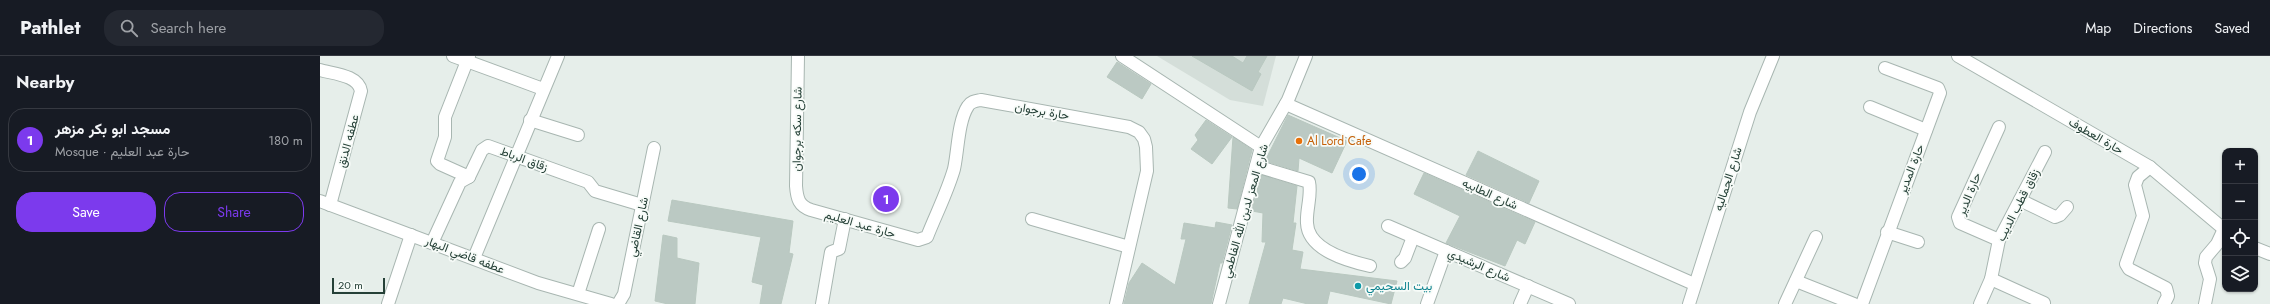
<!DOCTYPE html>
<meta charset="utf-8">
<style>
body{margin:0;font-family:Jost,Vazirmatn,sans-serif;background:#242831;color:#f1f3f6}
.controls{position:absolute;right:12px;bottom:12px;display:grid;overflow:hidden;border-radius:8px;box-shadow:0 1px 3px #0004}
.controls button{width:36px;height:36px;display:grid;place-items:center;padding:0;border:0;border-bottom:1px solid #363941;background:#171b24;color:#f1f3f6;font:20px sans-serif}
.scale{position:absolute;left:12px;bottom:10px;width:53px;box-sizing:border-box;padding-left:4px;border:2px solid #254037;border-top:0;font-size:11px;line-height:14px;white-space:nowrap;color:#254037;-webkit-text-stroke:3px #f7fbf8;paint-order:stroke}
.you{position:absolute;left:1039px;top:118px;width:14px;height:14px;margin:-10px;border:3px solid #fff;border-radius:50%;background:#1a73e8;box-shadow:0 0 0 6px #1a73e833}
.badge{display:grid;place-items:center;width:26px;height:26px;border-radius:50%;background:#7c3aed;color:#fff;font-size:13px;font-weight:700}
.pin{position:absolute;translate:-50% -50%;border:2px solid #fff;box-shadow:0 1px 4px #0006}
.list{margin:0;padding:0;list-style:none}
h2{display:flex;justify-content:space-between;align-items:center;height:52px;margin:0;padding:0 16px;font-size:17px}
h2 small{font-size:13px;font-weight:400;color:#9ea1a6}
.list li{display:grid;grid-template-columns:26px 1fr auto;gap:12px;align-items:center;box-sizing:border-box;height:64px;margin:0 8px 8px;padding:0 8px;border:1px solid #363941;border-radius:16px}
.list b{display:block;font-size:15px;white-space:nowrap}
.list p{margin:0;font-size:13px;white-space:nowrap;color:#9ea1a6}
.list em{font-size:13px;font-style:normal;color:#9ea1a6}
.actions{display:flex;gap:8px;padding:12px 16px}
.actions a{flex:1;padding:9px 0;border:1px solid #7c3aed;border-radius:16px;text-align:center;font-size:14px;color:#7c3aed}
.actions .main{background:#7c3aed;color:#fff}
.icon{flex:none;width:22px;height:22px;fill:none;stroke:currentColor;stroke-width:2;stroke-linecap:round;stroke-linejoin:round}
.map{position:relative;flex:none;width:1950px;height:248px;overflow:hidden}
header{display:flex;align-items:center;gap:24px;box-sizing:border-box;height:56px;padding:0 20px;background:#171b24;border-bottom:1px solid #363941}
header strong{font-size:19px}
nav{display:flex;gap:22px;margin-inline-start:auto;font-size:14px}
.search{width:280px;height:36px;background:#242831;display:flex;align-items:center;gap:10px;box-sizing:border-box;padding:0 14px;border-radius:16px;color:#9ea1a6;font-size:15px}
main{display:flex}
aside{flex:1;background:#171b24}
.map>svg:first-child{display:block}
.built{fill:#d4ded9}
.building{fill:#bbc9c3;stroke:#b9c8c0}
.lines{fill:none;stroke-linecap:round;stroke-linejoin:round}
.street-casing{stroke:#a8b6b1;stroke-width:14}
.street{stroke:#fff;stroke-width:12}
.food-dot{fill:#e8710a;stroke:#f7fbf8;stroke-width:1.5}
.culture-dot{fill:#0f9aa8;stroke:#f7fbf8;stroke-width:1.5}
.labels{text-anchor:middle;stroke-width:3.5;stroke-linejoin:round;paint-order:stroke}
.street-label{font-size:12px;fill:#254037;stroke:#f7fbf8}
.food-label{font-size:12px;fill:#c56008;stroke:#f7fbf8;text-anchor:start}
.culture-label{font-size:12px;fill:#0d838f;stroke:#f7fbf8;text-anchor:start}
</style>
<header>
<strong>Pathlet</strong>
<div class="search"><svg class="icon" aria-label="search" viewBox="0 0 24 24"><circle cx="10" cy="10" r="6"/><path d="M15 15l6 6"/></svg>Search here</div>
<nav><a>Map</a><a>Directions</a><a>Saved</a></nav>
</header>
<main>
<aside>
<h2>Nearby<small></small></h2>
<ul class="list">
<li><span class="badge">1</span><div><b>مسجد ابو بكر مزهر</b><p>Mosque · حارة عبد العليم</p></div><em>180 m</em></li>
</ul>
<div class="actions"><a class="main">Save</a><a>Share</a></div>
</aside>
<div class="map">
<svg width="1950" height="248" viewBox="0 0 1950 248">
<rect width="100%" height="100%" fill="#e6eeea"/>
<polygon class="built" points="837,0 956,0 943,50 910,44"/>
<g class="building">
<polygon points="872,0 912,0 923,7 927,0 947,0 938,16 941,18 932,35"/>
<polygon points="797,6 831,28 822,43 787,21"/>
<polygon points="968,59 1027,85 1012,117 979,102 978,115 945,105"/>
<polygon points="886,64 912,81 892,108 871,93 878,84 875,79"/>
<polygon points="913,81 932,94 917,153 908,152"/>
<polygon points="1158,95 1219,125 1209,147 1146,119"/>
<polygon points="1104,117 1215,166 1205,188 1197,184 1185,210 1126,187 1140,160 1094,138"/>
<polygon points="941,119 977,130 973,167 976,167 972,194 983,196 980,213 1077,225 1071,248 1010,235 1007,248 988,248 963,242 961,248 929,248 946,186 942,186 943,157 932,155"/>
<polygon points="352,144 473,165 469,197 473,198 461,248 440,248 443,229 432,226 441,181 348,165"/>
<polygon points="896,166 912,169 902,207 900,207 891,248 804,248 809,227 822,207 855,229 866,183 861,183 864,167 895,172"/>
<polygon points="343,179 357,182 357,202 379,207 375,248 348,248 335,245"/>
</g>
<g class="lines">
<defs>
<g id="street">
<polyline points="133,0 223,33"/>
<polyline points="149,0 125,61 125,81 117,105 120,108 149,121"/>
<path d="M478 0 476 130C477 143 479 150 491 154L598 184 607 181C616 158 627 137 634 113 638 95 638 65 648 50 651 45 656 45 661 44L809 71 819 76 824 83 826 91 827 115 796 248"/>
<polyline points="802,0 941,91"/>
<polyline points="1638,0 1830,111 1905,174"/>
<path d="M0 14C14 18 38 19 41 35L10 149"/>
<polyline points="966,48 1374,228"/>
<polyline points="1550,51 1606,74"/>
<polyline points="210,64 258,79"/>
<polyline points="1679,71 1638,161 1640,167 1679,184"/>
<path d="M936 110 989 126C992 139 986 154 987 167 988 194 1028 205 1050 210"/>
<polyline points="1830,111 1818,121 1815,129 1823,160 1806,208 1809,213 1846,232 1848,240 1844,248"/>
<polyline points="1700,144 1735,161 1740,159 1747,151"/>
<polyline points="0,145 218,227 291,248"/>
<polyline points="712,163 809,191"/>
<polyline points="1068,170 1249,248"/>
<polyline points="1567,176 1598,186"/>
<polyline points="112,187 140,126 149,121 162,94 168,90 268,126 275,135 322,149"/>
<polyline points="1935,192 1950,198"/>
<polyline points="154,202 238,0"/>
<polyline points="1081,206 1085,202 1093,181"/>
<polyline points="1671,223 1724,247"/>
<polyline points="1476,225 1534,248"/>
<polyline points="258,238 279,173"/>
<polyline points="68,248 91,179"/>
<polyline points="298,248 304,238 334,92"/>
<polyline points="502,248 511,196 519,193 525,163"/>
<polyline points="899,248 941,91 968,44 986,0"/>
<polyline points="1107,248 1126,195"/>
<polyline points="1200,248 1208,230"/>
<polyline points="1369,248 1430,56 1453,0"/>
<polyline points="1465,248 1496,181"/>
<polyline points="1542,248 1620,37 1618,32 1565,12"/>
<polyline points="1660,248 1671,223 1679,184 1725,96"/>
<polyline points="1885,248 1890,223 1885,207 1886,201 1897,188 1904,173"/>
</g>
</defs>
<use href="#street" class="street-casing"/>
<use href="#street" class="street"/>
</g>
<circle class="food-dot" cx="979" cy="85" r="4"/>
<circle class="culture-dot" cx="1038" cy="230" r="4"/>
<g class="labels">
<g class="street-label">
<text transform="translate(722 55) rotate(10)" y="4">حارة برجوان</text>
<text transform="translate(477 73) rotate(-89)" y="4">شارع سكه برجوان</text>
<text transform="translate(1776 80) rotate(30)" y="4">حارة العطوف</text>
<text transform="translate(28 85) rotate(-75)" y="4">عطفه الدنق</text>
<text transform="translate(204 103) rotate(20)" y="4">زقاق الرباط</text>
<text transform="translate(1591 113) rotate(-69)" y="4">حارة المدير</text>
<text transform="translate(1408 123) rotate(-72)" y="4">شارع الجماليه</text>
<text transform="translate(1170 138) rotate(24)" y="4">شارع الطابيه</text>
<text transform="translate(1649 138) rotate(-68)" y="4">حارة الدير</text>
<text transform="translate(1698 149) rotate(-63)" y="4">زقاق قطب الديب</text>
<text transform="translate(925 155) rotate(-74)" y="4">شارع المعز لدين الله الفاطمي</text>
<text transform="translate(540 168) rotate(16)" y="4">حارة عبد العليم</text>
<text transform="translate(318 171) rotate(-78)" y="4">شارع القاضي</text>
<text transform="translate(145 199) rotate(21)" y="4">عطفه قاضي البهار</text>
<text transform="translate(1159 209) rotate(23)" y="4">شارع الرشيدي</text>
</g>
<g class="food-label">
<text x="987" y="89">Al Lord Cafe</text>
</g>
<g class="culture-label">
<text x="1046" y="234">بيت السحيمي</text>
</g>
</g>
</svg>
<div class="controls">
<button>+</button>
<button>−</button>
<button><svg class="icon" aria-label="locate" viewBox="0 0 24 24"><circle cx="12" cy="12" r="6"/><path d="M12 2v4M12 18v4M2 12h4M18 12h4"/></svg></button>
<button><svg class="icon" aria-label="layers" viewBox="0 0 24 24"><path d="M12 4l9 5-9 5-9-5zM3 14l9 5 9-5"/></svg></button>
</div>
<div class="scale">20 m</div>
<div class="you"></div>
<div class="pin badge" style="left:566px;top:143px">1</div>
</div>
</main>
